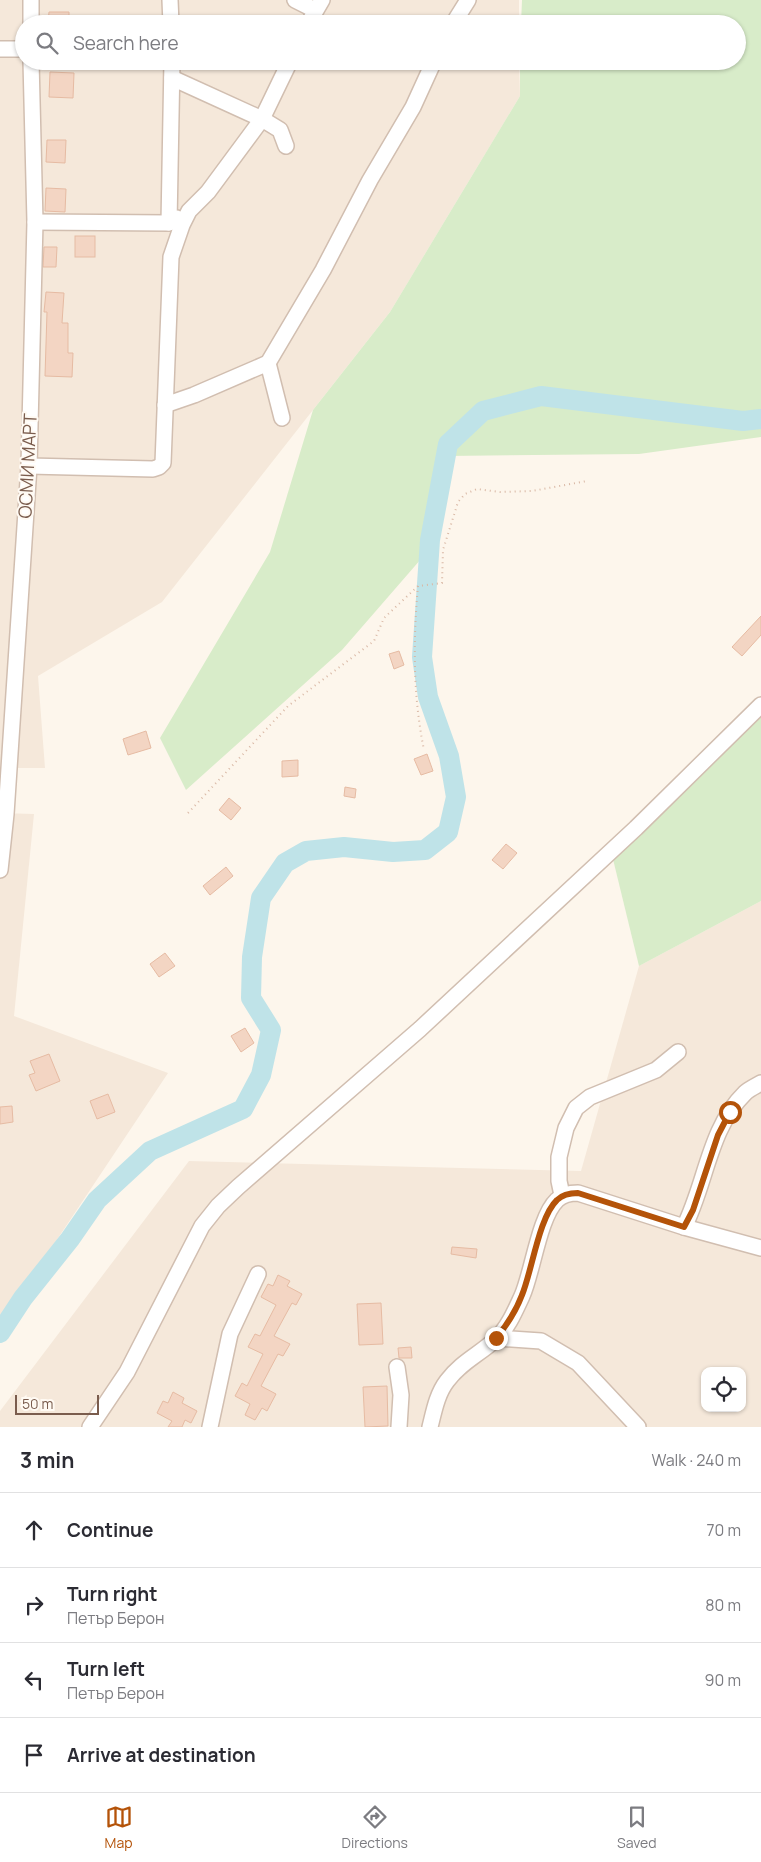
<!DOCTYPE html>
<meta charset="utf-8">
<style>
body{margin:0;font-family:Manrope,sans-serif;background:#f7f7f7;color:#2b2b33}
.controls{position:absolute;right:15px;bottom:15px;display:grid;overflow:hidden;border-radius:10px;box-shadow:0 1px 4px #0004}
.controls button{width:45px;height:45px;display:grid;place-items:center;padding:0;border:0;border-bottom:1px solid #e1e1e2;background:#fff;color:#2b2b33;font:25px sans-serif}
.scale{position:absolute;left:15px;bottom:12px;width:84px;box-sizing:border-box;padding-left:5px;border:2px solid #7a5c4d;border-top:0;font-size:14px;line-height:18px;white-space:nowrap;color:#7a5c4d;-webkit-text-stroke:4px #fffaf3;paint-order:stroke}
.stop{position:absolute;width:15px;height:15px;margin:-11px;border:4px solid #b45309;border-radius:50%;background:#fff}
.stop.end{background:#b45309;border-color:#fff;box-shadow:0 1px 5px #0008}
.list{margin:0;padding:0;list-style:none}
h2{display:flex;justify-content:space-between;align-items:center;height:65px;margin:0;padding:0 20px;font-size:21px}
h2 small{font-size:16px;font-weight:400;color:#7c7c81}
.list li{display:grid;grid-template-columns:32px 1fr auto;gap:15px;align-items:center;box-sizing:border-box;height:75px;padding:0 20px;border-top:1px solid #e1e1e2}
.list b{display:block;font-size:19px;white-space:nowrap}
.list p{margin:0;font-size:16px;white-space:nowrap;color:#7c7c81}
.list em{font-size:16px;font-style:normal;color:#7c7c81}
.icon{flex:none;width:28px;height:28px;fill:none;stroke:currentColor;stroke-width:2;stroke-linecap:round;stroke-linejoin:round}
.map{position:relative;flex:none;width:761px;height:1427px;overflow:hidden}
.search{position:absolute;background:#fff;box-shadow:0 1px 4px #0004;left:15px;right:15px;top:15px;height:55px;display:flex;align-items:center;gap:12px;box-sizing:border-box;padding:0 18px;border-radius:28px;color:#7c7c81;font-size:19px}
.sheet{height:365px;background:#fff}
nav{display:flex;justify-content:space-around;align-items:center;box-sizing:border-box;height:70px;border-top:1px solid #e1e1e2;background:#fff;font-size:14px;color:#7c7c81}
nav a{display:grid;justify-items:center;gap:2px}
nav .on{color:#b45309}
.map>svg:first-child{display:block}
.residential{fill:#f5e8da;fill-rule:evenodd}
.green{fill:#d8ecc9}
.lines{fill:none;stroke-linecap:round;stroke-linejoin:round}
.river{stroke:#bfe3e8;stroke-width:20}
.building{fill:#f3d5c3;stroke:#e6bba3}
.minor-casing{stroke:#d1beb0;stroke-width:18}
.path{stroke:#d9b8a5;stroke-width:2;stroke-dasharray:1 4;stroke-linecap:butt}
.minor{stroke:#fff;stroke-width:15}
.route{stroke:#b45309;stroke-width:6}
.labels{text-anchor:middle;stroke-width:4;stroke-linejoin:round;paint-order:stroke}
.street-label{font-size:18px;fill:#7a5c4d;stroke:#fffaf3}
</style>
<div class="map">
<svg width="761" height="1427" viewBox="0 0 761 1427">
<rect width="100%" height="100%" fill="#fdf6ec"/>
<g class="residential">
<polygon points="0,0 519,0 519,24 24,24 24,61 519,61 520,96 390,312 162,602 38,676 45,768 0,768"/>
<polygon points="0,813 34,814 14,1016 168,1073 0,1325"/>
<path d="M761 901V1427H0V1411L189 1161 581 1171 639 966ZM705 1371H742V1408H705Z"/>
</g>
<g class="green">
<polygon points="522,0 761,0 761,437 639,454 446,456 421,559 342,650 186,790 160,738 270,552 313,410 390,312 520,96 520,61 737,61 737,24 521,24"/>
<polygon points="761,704 761,901 639,966 611,851"/>
</g>
<g class="lines">
<polyline class="river" points="0,1333 23,1298 70,1239 97,1200 150,1151 243,1109 261,1075 271,1030 251,998 252,957 261,898 285,863 306,851 344,847 393,852 425,850 448,832 456,797 449,756 428,697 422,657 430,540 448,444 483,411 541,396 743,421 761,419"/>
</g>
<g class="building">
<polygon points="49,12 69,12 69,24 48,24"/>
<polygon points="50,72 74,73 73,98 49,97"/>
<polygon points="47,140 66,140 65,163 46,162"/>
<polygon points="46,188 66,189 65,212 45,211"/>
<rect x="75" y="236" width="20" height="21"/>
<polygon points="44,247 57,247 56,267 43,267"/>
<polygon points="46,292 64,293 62,323 68,323 68,353 73,353 72,377 45,376 47,312 44,312"/>
<polygon points="761,616 761,635 742,656 732,647"/>
<polygon points="399,651 404,665 394,669 389,654"/>
<polygon points="146,731 151,748 128,755 123,739"/>
<polygon points="427,754 433,771 421,775 414,759"/>
<polygon points="298,760 298,776 282,777 282,761"/>
<polygon points="345,787 356,789 355,798 344,796"/>
<polygon points="229,798 241,808 231,820 219,810"/>
<polygon points="506,844 517,853 503,869 492,860"/>
<polygon points="226,867 233,876 210,895 203,886"/>
<polygon points="165,953 175,966 159,977 150,964"/>
<polygon points="245,1028 254,1043 241,1052 231,1036"/>
<polygon points="49,1054 60,1081 36,1091 29,1075 35,1073 30,1061"/>
<polygon points="108,1094 115,1112 97,1119 90,1101"/>
<polygon points="12,1106 13,1122 0,1124 0,1107"/>
<polygon points="452,1247 477,1249 476,1258 451,1254"/>
<polygon points="278,1275 290,1281 287,1286 302,1294 296,1305 292,1303 274,1336 290,1344 283,1356 278,1354 261,1386 276,1394 267,1411 262,1408 255,1420 245,1415 250,1404 235,1396 242,1383 247,1386 263,1354 248,1347 255,1334 260,1336 276,1305 261,1297 268,1284 273,1286"/>
<polygon points="381,1303 383,1344 359,1345 357,1304"/>
<polygon points="411,1347 412,1358 399,1358 398,1348"/>
<polygon points="387,1386 388,1426 365,1427 363,1387"/>
<polygon points="173,1392 184,1398 182,1403 197,1411 191,1423 185,1420 182,1427 168,1427 172,1421 157,1413 163,1401 168,1403"/>
</g>
<g class="lines">
<defs>
<g id="minor">
<polyline points="170,0 171,24"/>
<polyline points="295,0 315,10"/>
<polyline points="31,24 31,0"/>
<polyline points="308,24 322,0"/>
<polyline points="453,24 468,0"/>
<polyline points="0,49 24,49"/>
<polyline points="172,78 262,119 280,130 286,146"/>
<polyline points="35,222 169,223 177,218"/>
<polyline points="169,223 172,61"/>
<polyline points="268,363 282,418"/>
<polyline points="165,405 194,395 268,363 323,270 370,180 413,107 434,61"/>
<polyline points="29,466 153,469 159,467 163,463 171,257 182,225 189,211 208,192 262,119 290,61"/>
<polyline points="0,870 6,814 29,466 35,222 31,61"/>
<polyline points="562,1195 559,1181 559,1157 566,1128 576,1108 590,1097 656,1070 678,1052"/>
<path d="M684 1227C706 1184 709 1128 745 1093 749 1089 756 1086 761 1083"/>
<polyline points="497,1338 541,1341 578,1363 638,1427"/>
<polyline points="397,1367 401,1395 399,1427"/>
<polyline points="90,1427 127,1372 202,1226 218,1206 238,1187 420,1029 636,828 761,705"/>
<polyline points="210,1427 230,1334 258,1274"/>
<path d="M430 1427C434 1411 437 1394 447 1381 461 1362 480 1354 496 1339 508 1328 515 1311 522 1296 533 1271 539 1217 557 1200 563 1194 570 1193 578 1193L684 1227 761 1248"/>
</g>
</defs>
<use href="#minor" class="minor-casing"/>
<g class="path">
<path d="M418 586C413 641 413 696 424 750"/>
<polyline points="188,813 288,706 374,641 384,618 418,586 442,583 443,550 458,502 465,494 477,489 500,492 532,491 587,481"/>
</g>
<use href="#minor" class="minor"/>
</g>
<g class="lines">
<path class="route" d="M496 1338C507 1325 516 1311 522 1295 532 1271 539 1217 557 1200 563 1194 570 1193 578 1193L684 1227 693 1210 718 1135 730 1112"/>
</g>
<g class="labels">
<g class="street-label">
<text transform="translate(28 466) rotate(-87)" y="6">ОСМИ МАРТ</text>
</g>
</g>
</svg>
<div class="controls">
<button><svg class="icon" aria-label="locate" viewBox="0 0 24 24"><circle cx="12" cy="12" r="6"/><path d="M12 2v4M12 18v4M2 12h4M18 12h4"/></svg></button>
</div>
<div class="scale">50 m</div>
<div class="stop" style="left:730px;top:1112px"></div>
<div class="stop end" style="left:496px;top:1338px"></div>
<div class="search"><svg class="icon" aria-label="search" viewBox="0 0 24 24"><circle cx="10" cy="10" r="6"/><path d="M15 15l6 6"/></svg>Search here</div>
</div>
<section class="sheet">
<h2>3 min<small>Walk · 240 m</small></h2>
<ul class="list">
<li><svg class="icon" aria-label="ahead" viewBox="0 0 24 24"><path d="M12 20V5M6 11l6-6 6 6"/></svg><div><b>Continue</b></div><em>70 m</em></li>
<li><svg class="icon" aria-label="right" viewBox="0 0 24 24"><path d="M7 20v-9h11M14 6l5 5-5 5"/></svg><div><b>Turn right</b><p>Петър Берон</p></div><em>80 m</em></li>
<li><svg class="icon" aria-label="left" viewBox="0 0 24 24"><path d="M17 20v-9H6M10 6l-5 5 5 5"/></svg><div><b>Turn left</b><p>Петър Берон</p></div><em>90 m</em></li>
<li><svg class="icon" aria-label="arrive" viewBox="0 0 24 24"><path d="M6 21V4h12l-3 4 3 4H6"/></svg><div><b>Arrive at destination</b></div></li>
</ul>
</section>
<nav>
<a class="on"><svg class="icon" aria-label="map" viewBox="0 0 24 24"><path d="M3 6l6-2 6 2 6-2v14l-6 2-6-2-6 2zM9 4v14M15 6v14"/></svg>Map</a>
<a><svg class="icon" aria-label="directions" viewBox="0 0 24 24"><path d="M12 3l9 9-9 9-9-9zM9 14v-3h6M13 9l2 2-2 2"/></svg>Directions</a>
<a><svg class="icon" aria-label="saved" viewBox="0 0 24 24"><path d="M7 4h10v16l-5-4-5 4z"/></svg>Saved</a>
</nav>
